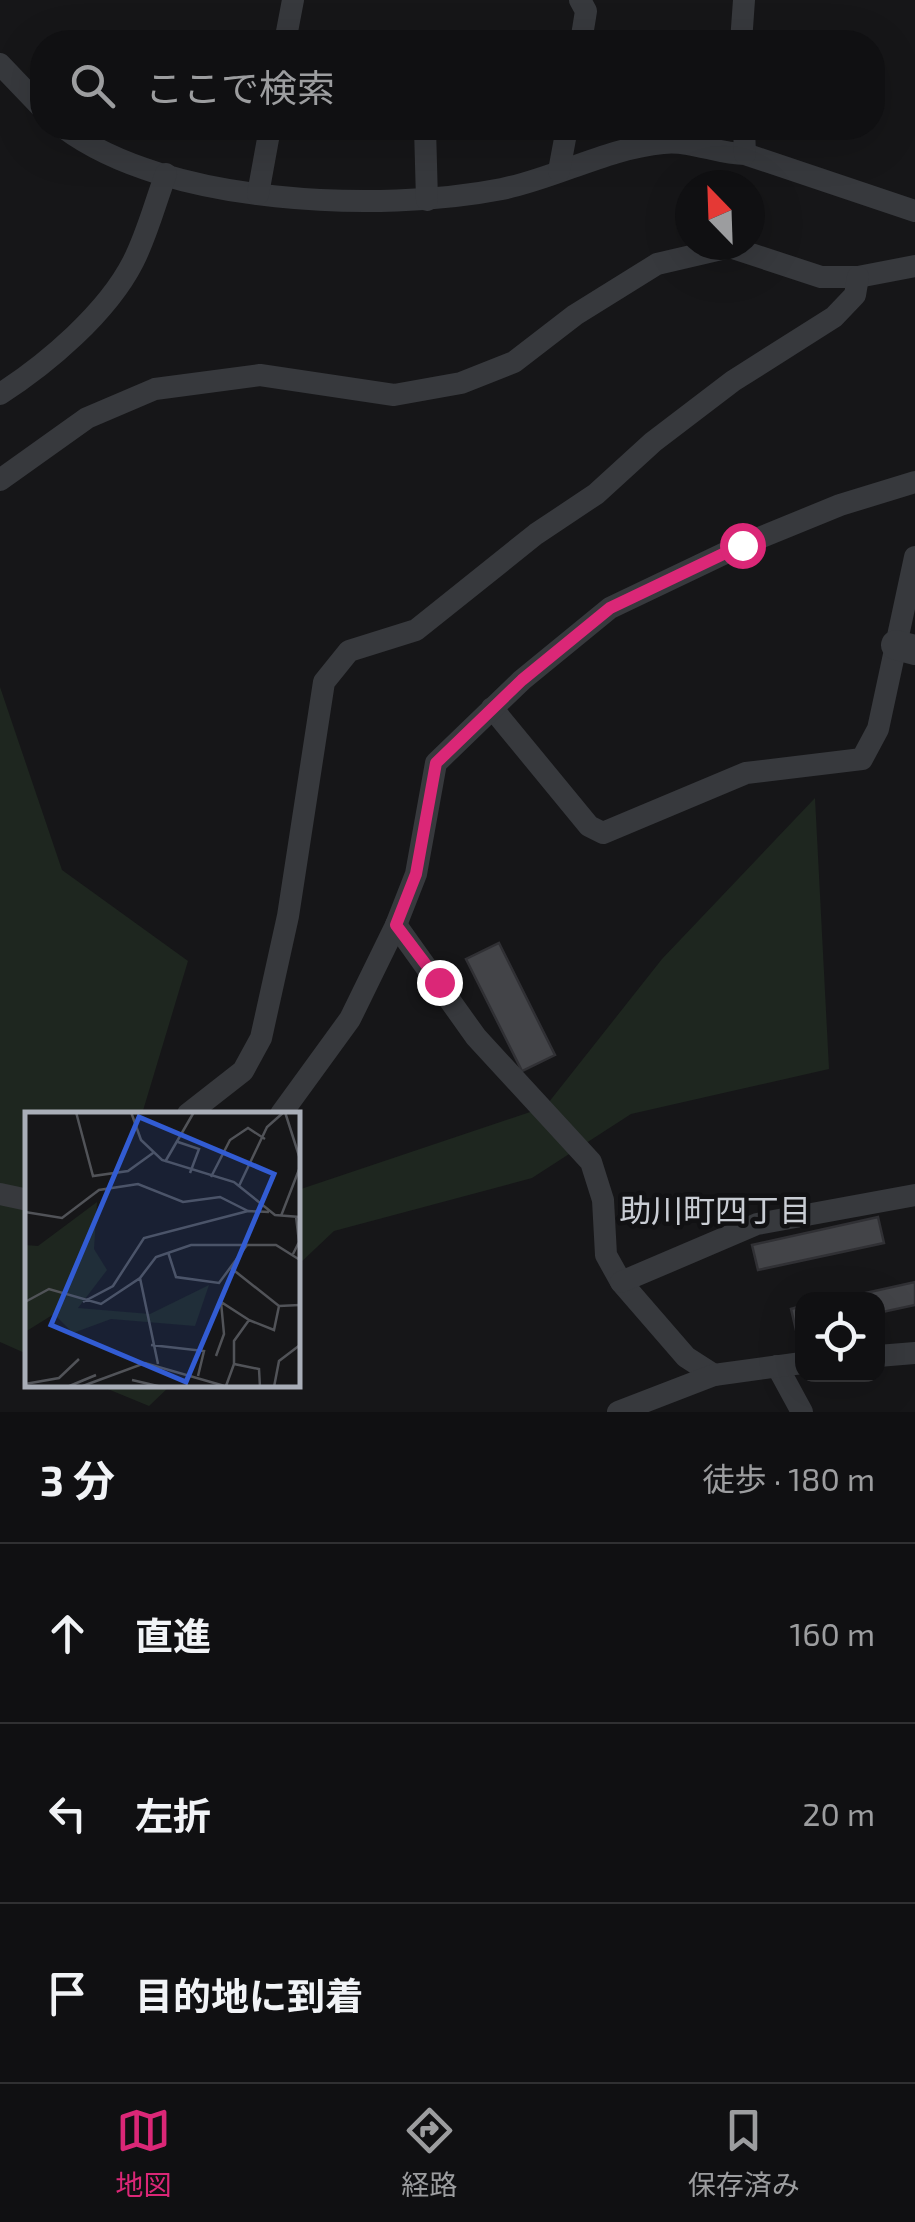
<!DOCTYPE html>
<html lang="ja">
<meta charset="utf-8">
<style>
body{margin:0;font-family:"Exo 2","Noto Sans JP",sans-serif;background:#19191b;color:#f1f3f6}
.controls{position:absolute;right:30px;bottom:30px;display:grid;overflow:hidden;border-radius:20px;box-shadow:0 10px 40px #0002}
.controls button{width:90px;height:90px;display:grid;place-items:center;padding:0;border:0;border-bottom:2px solid #303032;background:#101012;color:#f1f3f6;font:50px sans-serif}
.compass{position:absolute;left:675px;top:170px;width:90px;height:90px;border-radius:50%;background:#101012;box-shadow:0 10px 40px #0002;rotate:337deg}
.stop{position:absolute;width:30px;height:30px;margin:-22px;border:8px solid #db2777;border-radius:50%;background:#fff}
.stop.end{background:#db2777;border-color:#fff;box-shadow:0 2px 10px #0008}
.list{margin:0;padding:0;list-style:none}
h2{display:flex;justify-content:space-between;align-items:center;height:130px;margin:0;padding:0 40px;font-size:42px}
h2 small{font-size:32px;font-weight:400;color:#9c9d9f}
.list li{display:grid;grid-template-columns:65px 1fr auto;gap:30px;align-items:center;box-sizing:border-box;height:180px;padding:0 40px;border-top:2px solid #303032}
.list b{display:block;font-size:38px;white-space:nowrap}
.list em{font-size:32px;font-style:normal;color:#9c9d9f}
.icon{flex:none;width:55px;height:55px;fill:none;stroke:currentColor;stroke-width:2;stroke-linecap:round;stroke-linejoin:round}
.map{position:relative;flex:none;width:915px;height:1412px;overflow:hidden}
.search{position:absolute;background:#101012;box-shadow:0 10px 40px #0002;left:30px;right:30px;top:30px;height:110px;display:flex;align-items:center;gap:25px;box-sizing:border-box;padding:0 35px;border-radius:40px;color:#9c9d9f;font-size:38px}
.sheet{height:670px;background:#101012}
nav{display:flex;justify-content:space-around;align-items:center;box-sizing:border-box;height:140px;border-top:2px solid #303032;background:#101012;font-size:28px;color:#9c9d9f}
nav a{display:grid;justify-items:center;gap:5px}
nav .on{color:#db2777}
.map>svg:first-child{display:block}
.green{fill:#1e261f}
.building{fill:#434448;stroke:#303034;stroke-width:2.5}
.lines{fill:none;stroke-linecap:round;stroke-linejoin:round}
.minor{stroke:#37393d;stroke-width:22}
.tertiary{stroke:#37393d;stroke-width:30}
.route{stroke:#db2777;stroke-width:12}
.labels{text-anchor:middle;stroke-width:9;stroke-linejoin:round;paint-order:stroke}
.neighbourhood-label{font-size:32px;fill:#c9cdd4;stroke:#111113}
.inset-road{fill:none;stroke:#515358;stroke-width:2.5}
.view{fill:#325cd3;fill-opacity:0.15;stroke:#325cd3;stroke-width:5}
.inset-edge{fill:none;stroke:#a9aeb8;stroke-width:5}
</style>
<div class="map">
<svg width="915" height="1412" viewBox="0 0 915 1412">
<rect width="100%" height="100%" fill="#161618"/>
<g class="green">
<polygon points="0,687 62,870 188,961 142,1114 28,1114 27,1354 0,1342"/>
<polygon points="815,798 829,1069 631,1114 532,1178 334,1231 298,1265 298,1190 545,1107 662,959"/>
<polygon points="98,1385 171,1385 149,1406"/>
</g>
<g class="building">
<polygon points="499,943 555,1055 522,1071 466,959"/>
<polygon points="878,1217 884,1243 758,1270 752,1245"/>
<polygon points="915,1282 915,1305 878,1313 878,1300 834,1300"/>
<polygon points="802,1306 802,1329 796,1330 791,1309"/>
</g>
<g class="lines">
<g class="minor">
<polyline points="580,0 586,11 581,42"/>
<polyline points="285,42 293,0"/>
<polyline points="418,42 422,42"/>
<polyline points="741,42 744,0"/>
<polyline points="0,64 42,108"/>
<path d="M64 128C167 205 380 213 502 189 556 178 608 148 663 143 693 140 717 154 745 154L915 211"/>
<polyline points="425,128 427,200"/>
<polyline points="744,128 745,154"/>
<polyline points="559,171 567,128"/>
<polyline points="258,194 270,128"/>
<path d="M0 394C47 364 107 313 133 262 147 235 155 203 166 174"/>
<polyline points="0,480 87,418 155,389 260,375 394,395 461,383 514,362 575,315 657,264 730,247 821,277 858,277 915,266"/>
<polyline points="492,708 589,826 603,833 746,773 862,759 878,729 915,557"/>
<polyline points="396,925 476,1037 591,1162 603,1200 606,1255 621,1282 686,1357 714,1375"/>
<polyline points="188,1114 243,1071 261,1038 288,916 324,682 349,651 416,630 536,534 596,494 653,442 733,381 834,317 855,295 858,277"/>
<polyline points="281,1114 350,1019 396,925 416,874 436,763 522,680 610,608 742,545 840,505 915,482"/>
<polyline points="0,1194 28,1200"/>
<polyline points="621,1282 757,1224 915,1195"/>
<polyline points="878,1356 915,1353"/>
<polyline points="777,1366 802,1412"/>
<polyline points="618,1412 714,1375 802,1363"/>
</g>
<polyline class="tertiary" points="896,645 915,650"/>
</g>
<g class="lines">
<polyline class="route" points="439,982 396,925 416,874 436,763 522,680 610,608 742,545"/>
</g>
<g class="labels">
<g class="neighbourhood-label">
<text x="715" y="1222">助川町四丁目</text>
</g>
</g>
<g transform="translate(25 1112)">
<rect width="275" height="275" fill="#161618"/>
<path d="M72 90 69 137 82 158 53 196 125 202 184 173 170 214 86 207 48 221 29 202 0 220V133L13 134Z" fill="#1e261f"/>
<path class="inset-road" d="M51 0 68 64 103 59 128 41M106 0 116 28 137 48 209 70 250 103 275 105M260 0 275 47M153 30 174 37 165 61M140 50 169 0M186 65 205 28 223 16 240 27M214 74 242 15 259 0M0 100 37 106 74 78 113 72 158 90 195 85 223 99 244 100M256 104 275 55M143 140 151 165 194 171 222 133M268 142 274 130 271 104M206 156 254 194 275 193M115 166 133 252M0 190 24 177 76 192 115 166 131 145 166 133H251L275 148M58 190 88 174 119 126 223 99M126 233 179 239 173 264M191 244 199 222 196 190 224 208M209 252V229L224 208 249 218 254 194M107 268 137 275M0 272 34 266 54 247M201 274 209 252 234 257 235 275M42 275 71 263M55 275 120 251 203 275M249 275 254 249 275 233"/>
<path class="view" d="M114 5 249 62 161 270 26 213Z"/>
<rect width="275" height="275" class="inset-edge"/>
</g>
</svg>
<div class="controls">
<button><svg class="icon" aria-label="locate" viewBox="0 0 24 24"><circle cx="12" cy="12" r="6"/><path d="M12 2v4M12 18v4M2 12h4M18 12h4"/></svg></button>
</div>
<svg class="compass" viewBox="-18 -18 36 36"><path d="M0-13l5 13h-10z" fill="#e53935"/><path d="M0 13l5-13h-10z" fill="#9c9d9f"/></svg>
<div class="stop" style="left:742px;top:545px"></div>
<div class="stop end" style="left:439px;top:982px"></div>
<div class="search"><svg class="icon" aria-label="search" viewBox="0 0 24 24"><circle cx="10" cy="10" r="6"/><path d="M15 15l6 6"/></svg>ここで検索</div>
</div>
<section class="sheet">
<h2>3 分<small>徒歩 · 180 m</small></h2>
<ul class="list">
<li><svg class="icon" aria-label="ahead" viewBox="0 0 24 24"><path d="M12 20V5M6 11l6-6 6 6"/></svg><div><b>直進</b></div><em>160 m</em></li>
<li><svg class="icon" aria-label="left" viewBox="0 0 24 24"><path d="M17 20v-9H6M10 6l-5 5 5 5"/></svg><div><b>左折</b></div><em>20 m</em></li>
<li><svg class="icon" aria-label="arrive" viewBox="0 0 24 24"><path d="M6 21V4h12l-3 4 3 4H6"/></svg><div><b>目的地に到着</b></div></li>
</ul>
</section>
<nav>
<a class="on"><svg class="icon" aria-label="map" viewBox="0 0 24 24"><path d="M3 6l6-2 6 2 6-2v14l-6 2-6-2-6 2zM9 4v14M15 6v14"/></svg>地図</a>
<a><svg class="icon" aria-label="directions" viewBox="0 0 24 24"><path d="M12 3l9 9-9 9-9-9zM9 14v-3h6M13 9l2 2-2 2"/></svg>経路</a>
<a><svg class="icon" aria-label="saved" viewBox="0 0 24 24"><path d="M7 4h10v16l-5-4-5 4z"/></svg>保存済み</a>
</nav>
